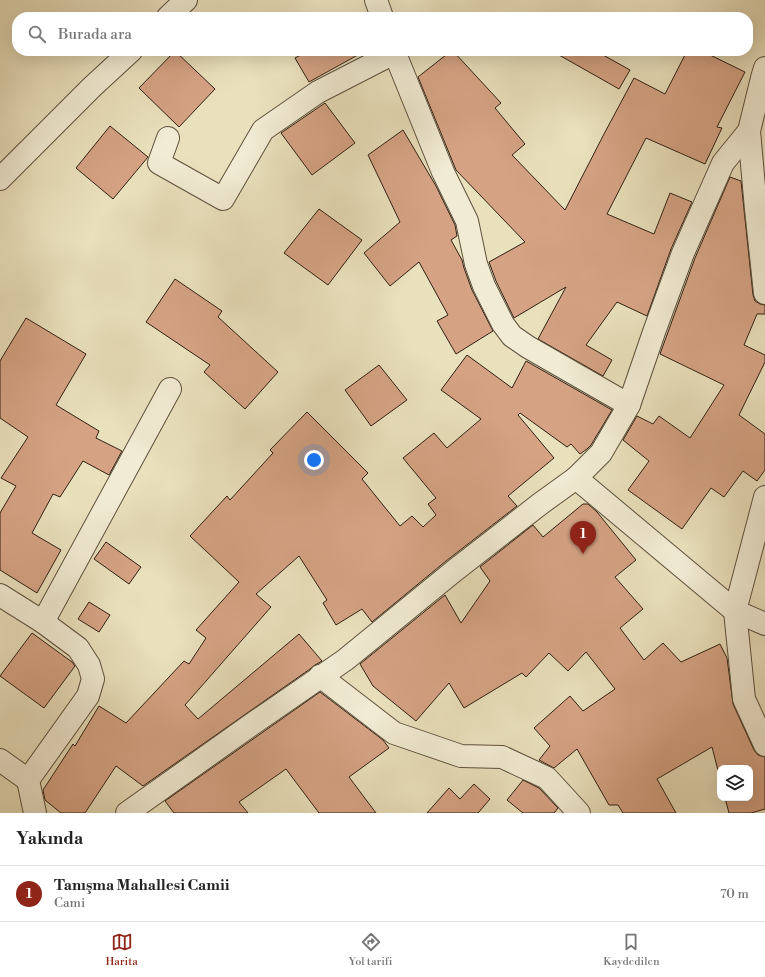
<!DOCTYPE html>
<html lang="tr">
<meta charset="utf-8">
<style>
body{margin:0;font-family:"Libre Bodoni",serif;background:#f6f6f6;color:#222}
.controls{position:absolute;right:12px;bottom:12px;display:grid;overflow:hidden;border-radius:8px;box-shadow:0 4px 16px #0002}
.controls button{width:36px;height:36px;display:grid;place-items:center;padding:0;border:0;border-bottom:1px solid #e0e0e0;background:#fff;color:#222;font:20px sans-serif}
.you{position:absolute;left:314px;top:460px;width:14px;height:14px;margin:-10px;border:3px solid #fff;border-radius:50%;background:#1a73e8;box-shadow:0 0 0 6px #1a73e833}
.badge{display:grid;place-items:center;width:26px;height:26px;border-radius:50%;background:#8f2418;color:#fff;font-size:13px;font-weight:700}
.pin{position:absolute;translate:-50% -33px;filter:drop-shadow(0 1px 2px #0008)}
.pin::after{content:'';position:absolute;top:21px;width:14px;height:12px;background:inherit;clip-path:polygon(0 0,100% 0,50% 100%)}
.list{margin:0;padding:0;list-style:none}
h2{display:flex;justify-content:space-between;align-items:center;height:52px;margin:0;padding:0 16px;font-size:17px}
h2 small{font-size:13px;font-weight:400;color:#767676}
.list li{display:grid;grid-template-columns:26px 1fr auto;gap:12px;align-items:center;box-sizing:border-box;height:56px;padding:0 16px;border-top:1px solid #e0e0e0}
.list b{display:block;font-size:15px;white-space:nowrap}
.list p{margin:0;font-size:13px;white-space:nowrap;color:#767676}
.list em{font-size:13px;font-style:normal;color:#767676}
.icon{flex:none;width:22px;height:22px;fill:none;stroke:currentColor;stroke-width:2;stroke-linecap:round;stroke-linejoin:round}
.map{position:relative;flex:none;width:765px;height:813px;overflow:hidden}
.search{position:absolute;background:#fff;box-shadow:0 4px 16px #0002;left:12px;right:12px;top:12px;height:44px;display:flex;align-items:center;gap:10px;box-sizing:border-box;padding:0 14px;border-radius:16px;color:#767676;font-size:15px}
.sheet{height:108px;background:#fff}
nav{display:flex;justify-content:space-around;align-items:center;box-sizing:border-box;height:56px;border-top:1px solid #e0e0e0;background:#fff;font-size:11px;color:#767676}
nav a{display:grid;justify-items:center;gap:2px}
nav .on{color:#8f2418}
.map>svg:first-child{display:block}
.building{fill:#d5a384;stroke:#302013}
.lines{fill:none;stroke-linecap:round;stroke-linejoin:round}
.minor-casing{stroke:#5e503d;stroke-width:24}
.minor{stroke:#f1ebd3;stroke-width:22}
</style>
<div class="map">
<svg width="765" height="813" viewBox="0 0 765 813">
<rect width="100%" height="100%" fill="#e9e0bc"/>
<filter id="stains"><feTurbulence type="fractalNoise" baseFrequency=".005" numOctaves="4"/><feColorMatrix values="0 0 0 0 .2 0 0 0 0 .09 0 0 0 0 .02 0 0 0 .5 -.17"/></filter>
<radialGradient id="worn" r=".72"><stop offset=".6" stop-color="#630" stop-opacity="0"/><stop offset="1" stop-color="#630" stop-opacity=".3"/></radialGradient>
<g class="building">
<polygon points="175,51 215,89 179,127 139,88"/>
<polygon points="308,51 365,51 309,82 295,58"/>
<polygon points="451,51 453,51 501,103 495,108 525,144 512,155 565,210 604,134 634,78 665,94 687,51 702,51 745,72 717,127 722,128 705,164 646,138 607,214 654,234 670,193 692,202 671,249 647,316 617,302 586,345 612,360 603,376 538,339 566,287 514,318 496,281 489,262 525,242 456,170 418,77"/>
<polygon points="552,51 596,51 630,70 619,89"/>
<polygon points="325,103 355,143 312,175 281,133"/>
<polygon points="110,126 148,157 113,199 76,168"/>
<polygon points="403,130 436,186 455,225 457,236 451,240 462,260 464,268 472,290 493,331 456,354 437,321 448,315 419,262 390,286 364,253 400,222 368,155"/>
<polygon points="730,177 741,181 753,295 755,301 760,304 765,305 765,314 757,314 744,345 765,355 765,362 739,415 765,434 765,470 757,481 743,471 724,497 711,488 682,529 628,490 649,461 623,440 637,416 653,424 659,416 690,438 724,385 660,354 695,258"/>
<polygon points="319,209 362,240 328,285 284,253"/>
<polygon points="175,279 222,311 218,317 278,372 245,409 204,372 210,365 146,322"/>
<polygon points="26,318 86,354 56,405 99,431 96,438 122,451 109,475 83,461 60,497 53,494 32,533 61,550 37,593 0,570 0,513 16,486 1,478 28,437 0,418 0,361"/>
<polygon points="467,355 512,388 526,361 612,410 591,445 587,449 580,454 571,444 567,447 520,413 518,415 554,458 508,496 517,506 446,561 372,622 362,609 336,625 323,603 327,600 299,556 256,594 271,607 185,705 198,719 299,634 322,661 315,665 310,669 143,786 116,766 85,813 61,813 45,800 43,790 73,744 75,746 99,706 126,723 184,661 189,664 206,638 196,630 239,582 190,536 227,496 230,500 273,453 270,450 307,412 368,473 362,479 400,526 412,516 423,527 436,515 428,504 436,498 403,458 434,433 447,448 481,419 441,390"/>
<polygon points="379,365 407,400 371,426 345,390"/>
<polygon points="583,504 588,504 597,512 636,560 615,577 643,609 620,628 644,660 663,643 681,662 720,644 727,658 733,704 754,750 758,755 765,757 765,809 751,813 729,813 725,798 750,798 750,768 720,768 720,778 712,747 657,779 676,813 623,813 618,805 609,805 577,749 554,768 539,760 550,746 534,728 570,696 583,711 615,689 586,652 568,671 549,653 526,677 522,673 464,708 449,683 416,721 373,686 360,664 445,595 461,623 490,581 480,567 533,525 543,537"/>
<polygon points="106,542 141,567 129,584 94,559"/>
<polygon points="89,602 110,615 99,632 78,619"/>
<polygon points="32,633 72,662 75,666 44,708 0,676"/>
<polygon points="320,692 383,740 389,748 349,777 376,813 319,813 286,769 239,802 248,813 174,813 165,801"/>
<polygon points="523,780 539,788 558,808 554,813 523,813 507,800"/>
<polygon points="474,784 490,799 478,813 427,813 449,788 460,799"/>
</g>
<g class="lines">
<defs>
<g id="minor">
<polyline points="376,0 382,17"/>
<polyline points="168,17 186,0"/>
<polyline points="394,51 443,172 467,221 476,264 484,286 503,324 512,336 528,347 629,405"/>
<polyline points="765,68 762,78 749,131 756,209 765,293"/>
<polyline points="168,138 159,163 223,199 263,130 318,92 394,53"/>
<polyline points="0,179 92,87 131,51"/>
<polyline points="576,478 735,611 744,699 765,745"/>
<polyline points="765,497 735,611 765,624"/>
<polyline points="0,595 43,622 78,648 89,665 93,679 88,696 28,780 35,813"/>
<polyline points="43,622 170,389"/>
<polyline points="320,676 394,733 461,756 502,757 547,778 579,813"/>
<polyline points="0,760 28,780"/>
<polyline points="127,813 248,727 345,660 454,571 540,504 576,478 601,453 629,405 654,332 683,253 723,163 749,131"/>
</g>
</defs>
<use href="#minor" class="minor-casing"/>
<use href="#minor" class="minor"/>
</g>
<rect width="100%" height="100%" filter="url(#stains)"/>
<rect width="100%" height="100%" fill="url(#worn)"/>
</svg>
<div class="controls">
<button><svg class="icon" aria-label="layers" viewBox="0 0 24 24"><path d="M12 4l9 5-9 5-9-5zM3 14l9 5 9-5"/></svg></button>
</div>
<div class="you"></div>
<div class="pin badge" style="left:583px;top:554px">1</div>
<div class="search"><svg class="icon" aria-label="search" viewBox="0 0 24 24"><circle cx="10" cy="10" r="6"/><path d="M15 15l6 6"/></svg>Burada ara</div>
</div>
<section class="sheet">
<h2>Yakında<small></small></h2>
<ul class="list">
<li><span class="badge">1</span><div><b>Tanışma Mahallesi Camii</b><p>Cami</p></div><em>70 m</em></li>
</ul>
</section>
<nav>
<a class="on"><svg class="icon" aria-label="map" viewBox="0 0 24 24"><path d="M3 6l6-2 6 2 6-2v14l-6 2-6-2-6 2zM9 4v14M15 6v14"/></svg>Harita</a>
<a><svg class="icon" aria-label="directions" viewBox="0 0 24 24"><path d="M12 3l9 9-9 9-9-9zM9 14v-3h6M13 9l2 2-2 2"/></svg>Yol tarifi</a>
<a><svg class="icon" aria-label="saved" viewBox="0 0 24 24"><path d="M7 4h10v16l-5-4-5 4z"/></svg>Kaydedilen</a>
</nav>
